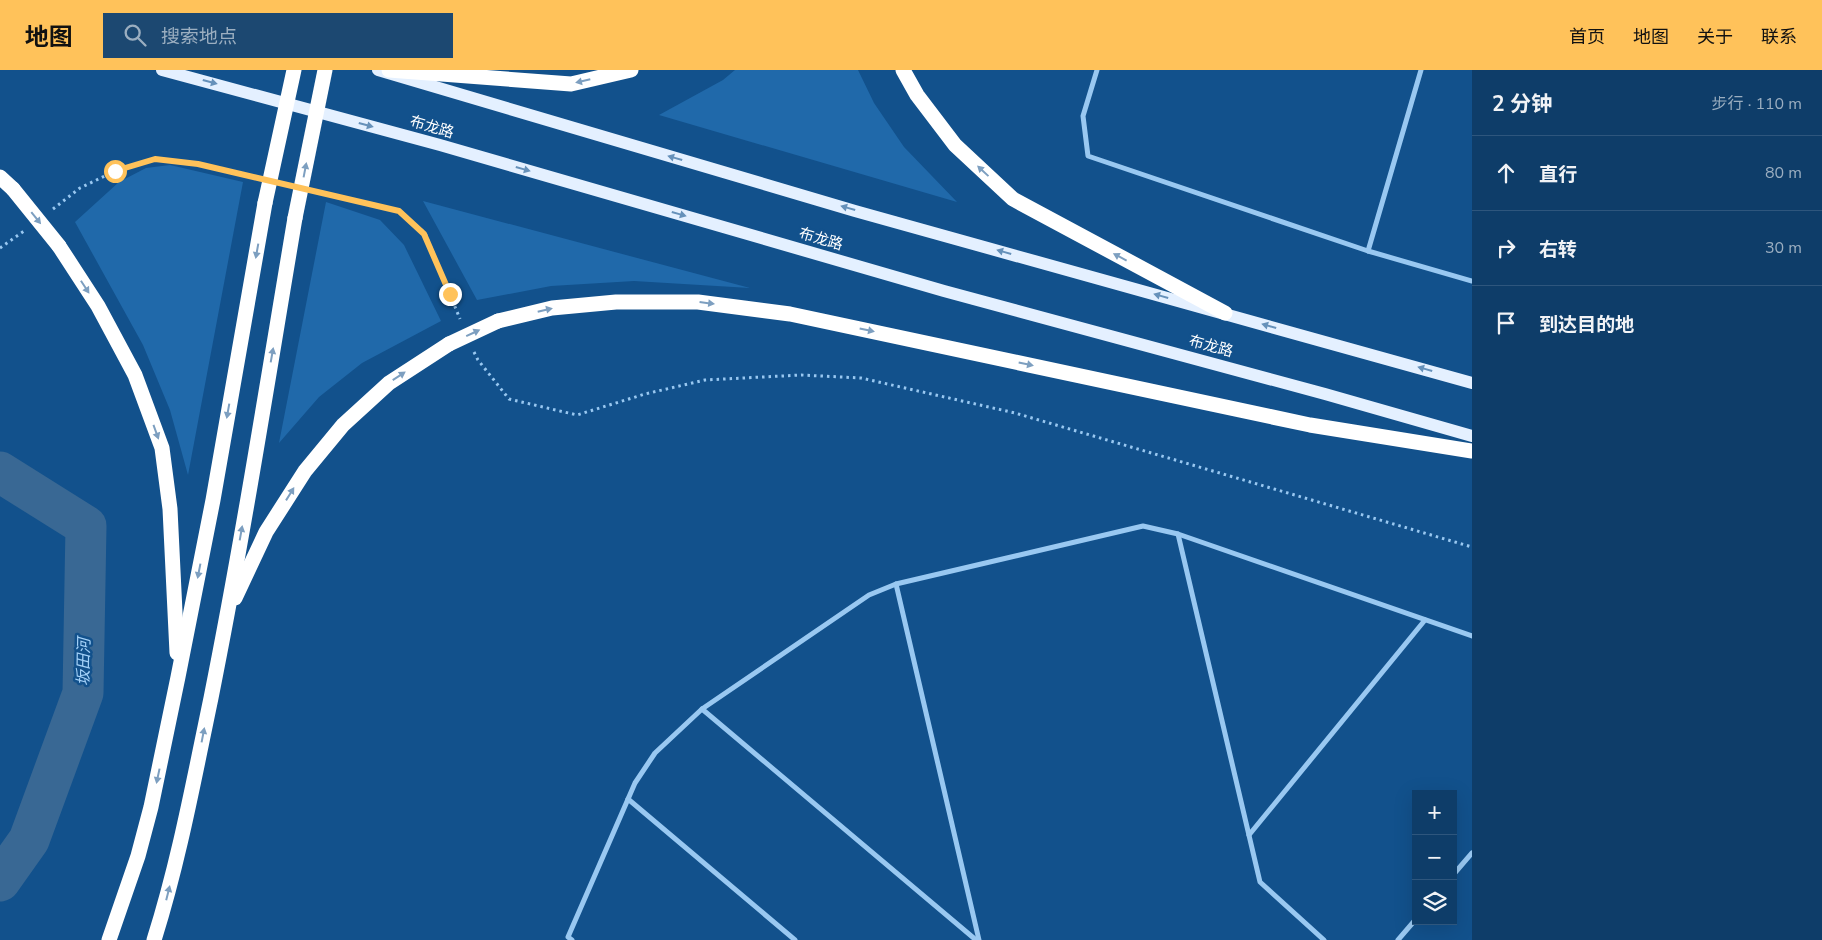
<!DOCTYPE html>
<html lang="zh">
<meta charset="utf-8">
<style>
body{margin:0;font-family:"Nunito Sans","Noto Sans SC",sans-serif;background:#1c4871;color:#f1f3f6}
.controls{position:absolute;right:15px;bottom:15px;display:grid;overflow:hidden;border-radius:0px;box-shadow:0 5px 20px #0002}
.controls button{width:45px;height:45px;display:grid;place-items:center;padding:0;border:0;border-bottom:1px solid #2e567d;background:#0e3d69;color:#f1f3f6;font:25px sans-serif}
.stop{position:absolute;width:15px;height:15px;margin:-11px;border:4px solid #ffc25a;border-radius:50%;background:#fff}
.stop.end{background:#ffc25a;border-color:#fff;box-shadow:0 1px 5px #0008}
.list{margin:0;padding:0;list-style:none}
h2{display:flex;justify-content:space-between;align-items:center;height:65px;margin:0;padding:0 20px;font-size:21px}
h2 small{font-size:16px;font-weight:400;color:#9baec0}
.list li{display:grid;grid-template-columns:32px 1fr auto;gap:15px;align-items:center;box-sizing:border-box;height:75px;padding:0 20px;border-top:1px solid #2e567d}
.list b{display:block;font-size:19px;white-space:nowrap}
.list em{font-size:16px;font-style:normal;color:#9baec0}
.icon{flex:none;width:28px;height:28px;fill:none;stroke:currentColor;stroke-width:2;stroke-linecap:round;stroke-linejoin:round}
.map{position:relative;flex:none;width:1472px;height:870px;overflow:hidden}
header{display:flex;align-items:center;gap:30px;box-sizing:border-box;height:70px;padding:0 25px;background:#ffc25a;color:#111}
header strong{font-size:24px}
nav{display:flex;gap:28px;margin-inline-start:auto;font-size:18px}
.search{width:350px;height:45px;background:#1c4871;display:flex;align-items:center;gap:12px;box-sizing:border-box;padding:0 18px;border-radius:0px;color:#9baec0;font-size:19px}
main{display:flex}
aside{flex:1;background:#0e3d69}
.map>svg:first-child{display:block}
.green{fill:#2069aa}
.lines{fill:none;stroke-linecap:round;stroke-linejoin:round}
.river{stroke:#396894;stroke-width:41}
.path{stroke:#99c8f1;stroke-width:3;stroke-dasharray:2.5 4;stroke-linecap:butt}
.street{stroke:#99c8f1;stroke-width:5}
.primary{stroke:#e4f0ff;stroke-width:12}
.highway{stroke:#fff;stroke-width:15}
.highway-bridge{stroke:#fff;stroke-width:15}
.oneway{fill:#7d9fc0}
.oneway2{fill:#6691ba}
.route{stroke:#ffc25a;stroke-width:6}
.labels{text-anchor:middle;stroke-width:5;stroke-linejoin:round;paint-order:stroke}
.street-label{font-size:15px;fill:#fff;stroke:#12518c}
.water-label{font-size:16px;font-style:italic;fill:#a5d2f9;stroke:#12518c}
</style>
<header>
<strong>地图</strong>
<div class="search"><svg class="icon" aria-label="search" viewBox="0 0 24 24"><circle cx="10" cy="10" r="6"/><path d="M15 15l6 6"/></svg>搜索地点</div>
<nav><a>首页</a><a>地图</a><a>关于</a><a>联系</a></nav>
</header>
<main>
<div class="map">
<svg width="1472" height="870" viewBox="0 0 1472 870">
<rect width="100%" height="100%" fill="#12518c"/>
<g class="green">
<polygon points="735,0 858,0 874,33 904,77 957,132 659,45 723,10"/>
<polygon points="170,95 243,112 188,405 170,340 143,275 75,152 119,112 146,98"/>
<polygon points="423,131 750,218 634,211 551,216 477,230"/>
<polygon points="326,132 380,150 404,175 441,251 362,293 319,327 279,373"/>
</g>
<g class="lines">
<polyline class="river" points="0,402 86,456 83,623 29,770 0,811"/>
<g class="path">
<polyline points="319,123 399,141 425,163 460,249"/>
<polyline points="53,139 80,118 115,101 155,89 199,94 252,107"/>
<polyline points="0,178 24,161"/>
<polyline points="474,282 478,290 509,329 577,345 645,324 705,310 801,305 861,308 1015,343 1472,477"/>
</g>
<g class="street">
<polyline points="1097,0 1083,46 1088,86 1368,181 1472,211"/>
<polyline points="1368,181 1421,0"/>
<polyline points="1178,464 1260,812 1324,870"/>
<polyline points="896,514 979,870"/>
<polyline points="702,639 976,870"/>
<polyline points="628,729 795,870"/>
<polyline points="1249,765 1425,550"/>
<polyline points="1453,805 1472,783"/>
<polyline points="572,870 568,867 635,713 655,683 702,639 869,525 896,514 1143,456 1178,464 1472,566"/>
<polyline points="1398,870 1416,849"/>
</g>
<g class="primary">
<polyline points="162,0 440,75 944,221 1325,324 1472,366"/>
<polyline points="378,0 855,141 1472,313"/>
</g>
<g class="highway">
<polyline points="389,0 571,14 631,0"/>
<polyline points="903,0 917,25 955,75 1013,129 1225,243"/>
<polyline points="0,107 13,119"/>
<polyline points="59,176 98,236 135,305 162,378 170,439 177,583"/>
<polyline points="498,251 552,238 616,232 698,232 790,244 1310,355 1472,381"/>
<polyline points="235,528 266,462 305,401 343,355 389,313 449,274"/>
<polyline points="109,870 138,786 151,737 178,607 213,430 265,133"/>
<path d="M154 870C179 791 194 709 211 628 243 468 268 308 295 148"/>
</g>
<g class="highway-bridge">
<polyline points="13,119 59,176"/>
<polyline points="265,133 294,0"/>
<polyline points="295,148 325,0"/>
<polyline points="449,274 498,251"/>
</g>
</g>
<defs><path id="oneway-solid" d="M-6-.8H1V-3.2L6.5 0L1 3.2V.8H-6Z" transform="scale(1.25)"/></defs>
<g class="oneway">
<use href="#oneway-solid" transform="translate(583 11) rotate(167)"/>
<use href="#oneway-solid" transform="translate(305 100) rotate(-79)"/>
<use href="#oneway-solid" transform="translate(983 101) rotate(-137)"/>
<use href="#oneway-solid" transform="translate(36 148) rotate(51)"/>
<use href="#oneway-solid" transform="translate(257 181) rotate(100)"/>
<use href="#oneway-solid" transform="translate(1120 187) rotate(-152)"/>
<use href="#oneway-solid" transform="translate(85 217) rotate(57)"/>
<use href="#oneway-solid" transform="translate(707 233) rotate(7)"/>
<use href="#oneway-solid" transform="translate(545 240) rotate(-13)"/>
<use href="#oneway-solid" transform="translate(867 260) rotate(12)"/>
<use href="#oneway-solid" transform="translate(473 263) rotate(-25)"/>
<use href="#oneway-solid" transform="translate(272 285) rotate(-80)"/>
<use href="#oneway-solid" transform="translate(1026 294) rotate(12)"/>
<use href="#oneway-solid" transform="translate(399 306) rotate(-33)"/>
<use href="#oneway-solid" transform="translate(228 341) rotate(100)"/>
<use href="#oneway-solid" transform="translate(156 362) rotate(70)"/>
<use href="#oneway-solid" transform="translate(290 424) rotate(-58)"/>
<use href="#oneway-solid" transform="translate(241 463) rotate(-80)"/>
<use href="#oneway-solid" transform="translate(199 501) rotate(101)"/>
<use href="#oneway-solid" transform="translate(203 665) rotate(-79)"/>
<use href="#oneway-solid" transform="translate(158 706) rotate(102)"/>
<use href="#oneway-solid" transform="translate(168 823) rotate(-76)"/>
</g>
<g class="oneway2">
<use href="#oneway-solid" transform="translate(210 12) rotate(15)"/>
<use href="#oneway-solid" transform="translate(366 55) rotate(15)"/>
<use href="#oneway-solid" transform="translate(675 88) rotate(-164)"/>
<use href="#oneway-solid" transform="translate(523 99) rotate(16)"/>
<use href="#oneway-solid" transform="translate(848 138) rotate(-164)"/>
<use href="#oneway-solid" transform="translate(679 144) rotate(16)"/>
<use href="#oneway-solid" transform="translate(1004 182) rotate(-164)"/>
<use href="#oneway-solid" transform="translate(1161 226) rotate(-164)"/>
<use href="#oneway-solid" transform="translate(1269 256) rotate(-164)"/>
<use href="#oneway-solid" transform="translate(1425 299) rotate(-164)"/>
</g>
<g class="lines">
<polyline class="route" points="115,101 155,89 198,94 399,141 424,164 450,224"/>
</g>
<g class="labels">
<g class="street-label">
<text transform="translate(432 57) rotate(16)" y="5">布龙路</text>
<text transform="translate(821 169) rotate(16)" y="5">布龙路</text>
<text transform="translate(1211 276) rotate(15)" y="5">布龙路</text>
</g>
<g class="water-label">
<text transform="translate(83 592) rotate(-89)" y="6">坂田河</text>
</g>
</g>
</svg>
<div class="controls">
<button>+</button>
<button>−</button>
<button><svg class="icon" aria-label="layers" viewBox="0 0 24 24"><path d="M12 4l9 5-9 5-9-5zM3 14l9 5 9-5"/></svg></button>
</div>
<div class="stop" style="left:115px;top:101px"></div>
<div class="stop end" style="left:450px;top:224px"></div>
</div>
<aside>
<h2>2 分钟<small>步行 · 110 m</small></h2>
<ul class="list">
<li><svg class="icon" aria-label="ahead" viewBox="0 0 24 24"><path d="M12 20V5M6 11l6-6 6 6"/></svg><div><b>直行</b></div><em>80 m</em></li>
<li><svg class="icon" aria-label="right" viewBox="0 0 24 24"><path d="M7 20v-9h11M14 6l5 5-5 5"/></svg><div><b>右转</b></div><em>30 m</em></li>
<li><svg class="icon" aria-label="arrive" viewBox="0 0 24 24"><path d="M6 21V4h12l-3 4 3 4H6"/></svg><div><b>到达目的地</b></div></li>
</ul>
</aside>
</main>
